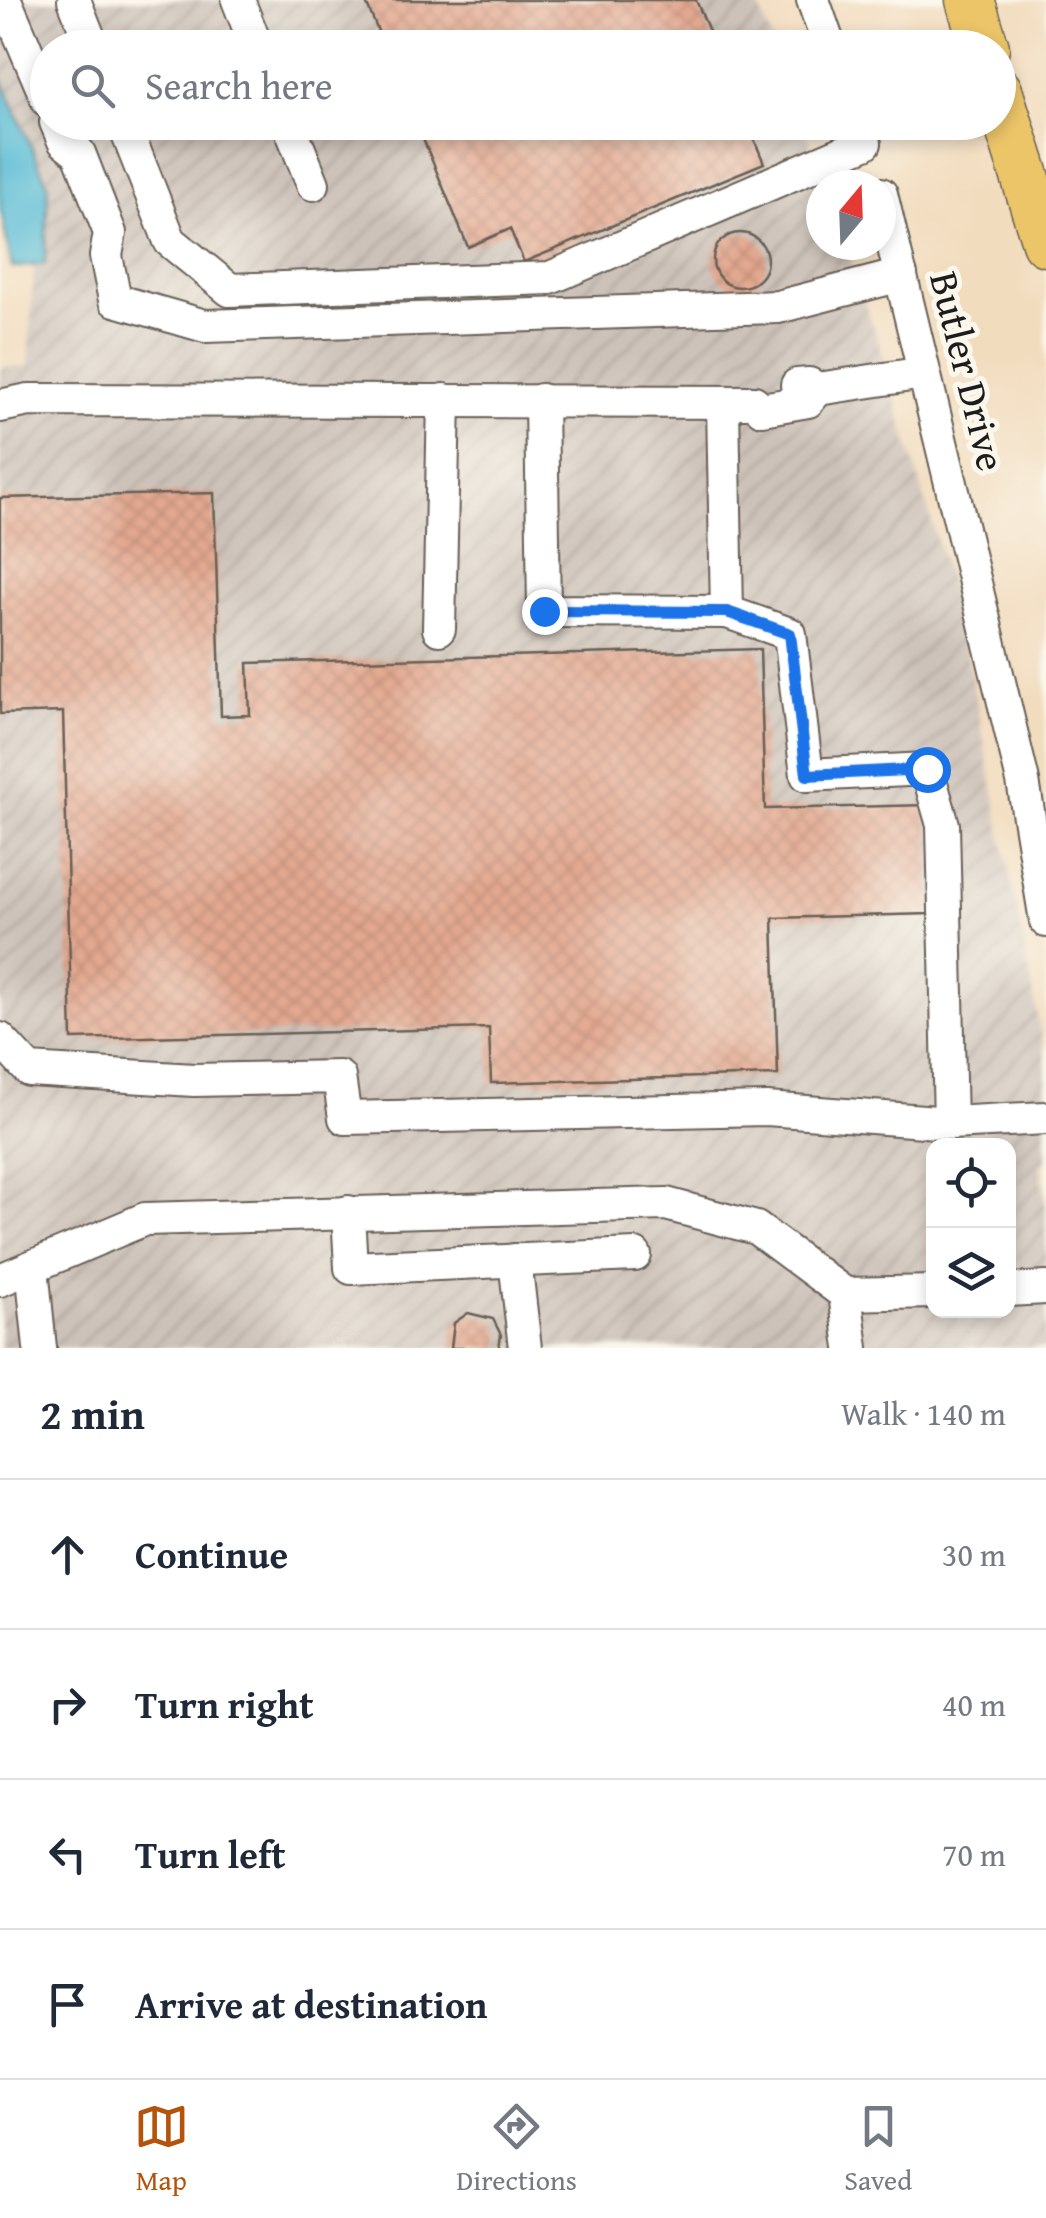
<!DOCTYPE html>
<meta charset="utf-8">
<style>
body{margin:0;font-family:"Gentium Book Plus",serif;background:#f2f2f3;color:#1f2937}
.controls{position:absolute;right:30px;bottom:30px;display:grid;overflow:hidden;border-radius:20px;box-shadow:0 5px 15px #0003}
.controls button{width:90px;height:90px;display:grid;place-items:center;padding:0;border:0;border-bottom:2px solid #e0e1e3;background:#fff;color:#1f2937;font:50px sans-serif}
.compass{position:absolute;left:806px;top:170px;width:90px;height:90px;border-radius:50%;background:#fff;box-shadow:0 5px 15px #0003;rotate:19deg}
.stop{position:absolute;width:30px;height:30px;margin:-22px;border:8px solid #1a73e8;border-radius:50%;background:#fff}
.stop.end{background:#1a73e8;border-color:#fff;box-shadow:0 2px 10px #0008}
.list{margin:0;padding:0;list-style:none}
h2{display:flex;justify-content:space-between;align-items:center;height:130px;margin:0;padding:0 40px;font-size:42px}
h2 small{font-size:32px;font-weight:400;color:#747a83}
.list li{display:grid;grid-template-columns:65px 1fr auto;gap:30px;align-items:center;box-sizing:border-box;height:150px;padding:0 40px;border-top:2px solid #e0e1e3}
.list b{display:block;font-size:38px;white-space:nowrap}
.list em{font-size:32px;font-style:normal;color:#747a83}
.icon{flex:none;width:55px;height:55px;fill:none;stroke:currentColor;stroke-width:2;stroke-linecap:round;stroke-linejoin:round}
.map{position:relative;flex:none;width:1046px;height:1348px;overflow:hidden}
.search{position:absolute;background:#fff;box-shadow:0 5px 15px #0003;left:30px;right:30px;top:30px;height:110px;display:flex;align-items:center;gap:25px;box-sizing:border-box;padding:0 35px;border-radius:55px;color:#747a83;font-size:38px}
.sheet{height:730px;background:#fff}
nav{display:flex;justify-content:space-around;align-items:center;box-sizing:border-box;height:140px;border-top:2px solid #e0e1e3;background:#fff;font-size:28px;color:#747a83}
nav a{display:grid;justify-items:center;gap:5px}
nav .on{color:#b45309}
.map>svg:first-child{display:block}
.industrial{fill:url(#industrial-furrows);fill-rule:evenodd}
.water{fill:#57bbd5;stroke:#3a6c78;stroke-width:2.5}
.building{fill:url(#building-cross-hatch)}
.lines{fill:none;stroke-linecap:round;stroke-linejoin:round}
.minor-casing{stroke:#675f55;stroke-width:36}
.highway-casing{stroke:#675f55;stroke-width:51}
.minor{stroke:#fff;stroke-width:32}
.highway{stroke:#ecc569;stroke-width:48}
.route{stroke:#1a73e8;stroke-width:12}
.labels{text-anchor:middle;stroke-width:10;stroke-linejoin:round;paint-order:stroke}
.street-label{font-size:40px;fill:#1c1c1c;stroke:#fbf7ec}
</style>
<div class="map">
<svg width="1046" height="1348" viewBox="0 0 1046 1348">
<defs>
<pattern id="industrial-furrows" width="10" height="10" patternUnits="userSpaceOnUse" patternTransform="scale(2.5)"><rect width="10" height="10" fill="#cdc2b9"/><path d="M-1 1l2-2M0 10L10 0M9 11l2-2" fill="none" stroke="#afa69e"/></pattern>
<pattern id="building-cross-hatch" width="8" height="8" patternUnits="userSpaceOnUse" patternTransform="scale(2.5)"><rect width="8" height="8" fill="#e3a88f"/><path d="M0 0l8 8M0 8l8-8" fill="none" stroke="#c2907b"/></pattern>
</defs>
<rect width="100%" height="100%" fill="#fbf7ec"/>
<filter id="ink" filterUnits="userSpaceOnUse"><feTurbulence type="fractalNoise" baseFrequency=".01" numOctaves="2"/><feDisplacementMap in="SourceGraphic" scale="20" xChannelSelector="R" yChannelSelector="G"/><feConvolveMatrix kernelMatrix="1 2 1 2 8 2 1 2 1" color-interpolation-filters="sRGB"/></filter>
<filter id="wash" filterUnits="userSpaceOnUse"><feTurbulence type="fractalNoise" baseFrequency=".0048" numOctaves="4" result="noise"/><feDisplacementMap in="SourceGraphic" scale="40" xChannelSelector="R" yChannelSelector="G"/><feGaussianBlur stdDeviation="2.25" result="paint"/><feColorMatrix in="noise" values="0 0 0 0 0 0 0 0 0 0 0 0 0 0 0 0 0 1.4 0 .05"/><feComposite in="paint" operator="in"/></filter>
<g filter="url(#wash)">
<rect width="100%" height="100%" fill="#f2dcbe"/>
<path class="industrial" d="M0 0H756L775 47 48 48V122L803 123 825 185H821V245H845L879 343 961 623 1046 1060V1163L1040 1164 1046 1211V1348H0V368L28 366 37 216 0 140ZM934 1146H1008V1310H934Z"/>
<polygon class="water" points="0,76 48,185 45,264 12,268 0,207"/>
<g id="blocks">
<g class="building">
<polygon points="365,0 696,0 716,48 385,48"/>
<polygon points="416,122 747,122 764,163 524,262 510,229 468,247"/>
<circle cx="740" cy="260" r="27"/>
<polygon points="214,493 221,716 250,715 248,663 760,649 765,809 928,805 931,914 773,918 778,1075 491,1083 489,1028 72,1039 63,712 0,714 0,498"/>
<polygon points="468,1313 493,1319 501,1335 499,1348 451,1348 454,1323"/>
</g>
</g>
</g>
<g filter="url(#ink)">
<use href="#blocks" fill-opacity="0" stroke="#675f55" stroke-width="2.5"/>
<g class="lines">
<defs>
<g id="minor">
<polyline points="5,0 48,101"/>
<polyline points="74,0 93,48"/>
<polyline points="238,0 257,48"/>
<polyline points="813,0 830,48"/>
<polyline points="56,122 64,141 79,153 110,233 106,256 115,300 205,326 778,307 901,275"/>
<polyline points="123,122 170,241 230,290 550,278 865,143"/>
<polyline points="288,122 313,184"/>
<polyline points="881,194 1023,781 1046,921"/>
<polyline points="797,385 809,384 818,389 924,373"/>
<polyline points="541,400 544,611 727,612"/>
<polyline points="0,406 29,400 754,402 762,409 808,401 818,389"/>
<polyline points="439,629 444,400"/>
<polyline points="0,1039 29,1070 194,1080 339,1077 345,1118 767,1109 950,1123 943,825 927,769 807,775 790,634 727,612 723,405"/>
<polyline points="950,1123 1046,1118"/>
<polyline points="348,1212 351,1268 635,1255"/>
<polyline points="515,1260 525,1348"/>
<polyline points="32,1267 40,1348"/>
<polyline points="0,1280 145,1219 666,1204 756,1228 845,1294 852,1348"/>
<polyline points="1008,1290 1046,1288"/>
<polyline points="845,1294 934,1292"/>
</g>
<g id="highway">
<polyline points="970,0 985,48"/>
<polyline points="998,91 1046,242"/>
</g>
</defs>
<use href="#minor" class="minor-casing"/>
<use href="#highway" class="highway-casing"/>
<use href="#minor" class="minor"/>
<use href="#highway" class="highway"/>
</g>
</g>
<g class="lines" filter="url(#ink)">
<polyline class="route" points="544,611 727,612 790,634 807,775 927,769"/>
</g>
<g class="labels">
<g class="street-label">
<text transform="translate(968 371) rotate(76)" y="14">Butler Drive</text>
</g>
</g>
</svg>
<div class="controls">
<button><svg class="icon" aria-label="locate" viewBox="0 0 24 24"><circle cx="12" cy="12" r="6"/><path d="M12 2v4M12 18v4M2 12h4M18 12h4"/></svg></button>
<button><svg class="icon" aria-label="layers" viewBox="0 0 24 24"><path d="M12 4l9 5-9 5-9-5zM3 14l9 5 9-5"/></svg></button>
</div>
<svg class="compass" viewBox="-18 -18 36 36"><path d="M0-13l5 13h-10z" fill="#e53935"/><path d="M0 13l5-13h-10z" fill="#747a83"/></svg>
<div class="stop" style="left:927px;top:769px"></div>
<div class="stop end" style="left:544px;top:611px"></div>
<div class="search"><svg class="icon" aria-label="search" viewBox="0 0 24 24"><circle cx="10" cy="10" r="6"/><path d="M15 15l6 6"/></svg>Search here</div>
</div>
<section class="sheet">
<h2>2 min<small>Walk · 140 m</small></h2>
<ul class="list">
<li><svg class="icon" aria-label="ahead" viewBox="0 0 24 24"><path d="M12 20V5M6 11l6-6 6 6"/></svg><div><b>Continue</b></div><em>30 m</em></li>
<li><svg class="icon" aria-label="right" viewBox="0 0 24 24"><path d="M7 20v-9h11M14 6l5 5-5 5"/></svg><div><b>Turn right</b></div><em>40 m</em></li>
<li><svg class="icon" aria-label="left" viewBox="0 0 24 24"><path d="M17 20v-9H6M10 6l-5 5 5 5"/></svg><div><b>Turn left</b></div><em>70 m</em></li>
<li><svg class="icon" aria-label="arrive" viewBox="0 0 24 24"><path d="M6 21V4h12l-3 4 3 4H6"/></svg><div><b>Arrive at destination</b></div></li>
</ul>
</section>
<nav>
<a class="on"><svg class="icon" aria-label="map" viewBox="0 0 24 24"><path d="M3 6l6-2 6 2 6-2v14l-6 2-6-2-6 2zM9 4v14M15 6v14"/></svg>Map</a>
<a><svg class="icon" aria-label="directions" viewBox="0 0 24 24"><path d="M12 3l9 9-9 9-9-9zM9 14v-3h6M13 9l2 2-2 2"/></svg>Directions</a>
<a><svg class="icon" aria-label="saved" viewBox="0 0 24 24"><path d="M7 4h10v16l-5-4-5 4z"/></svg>Saved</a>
</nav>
